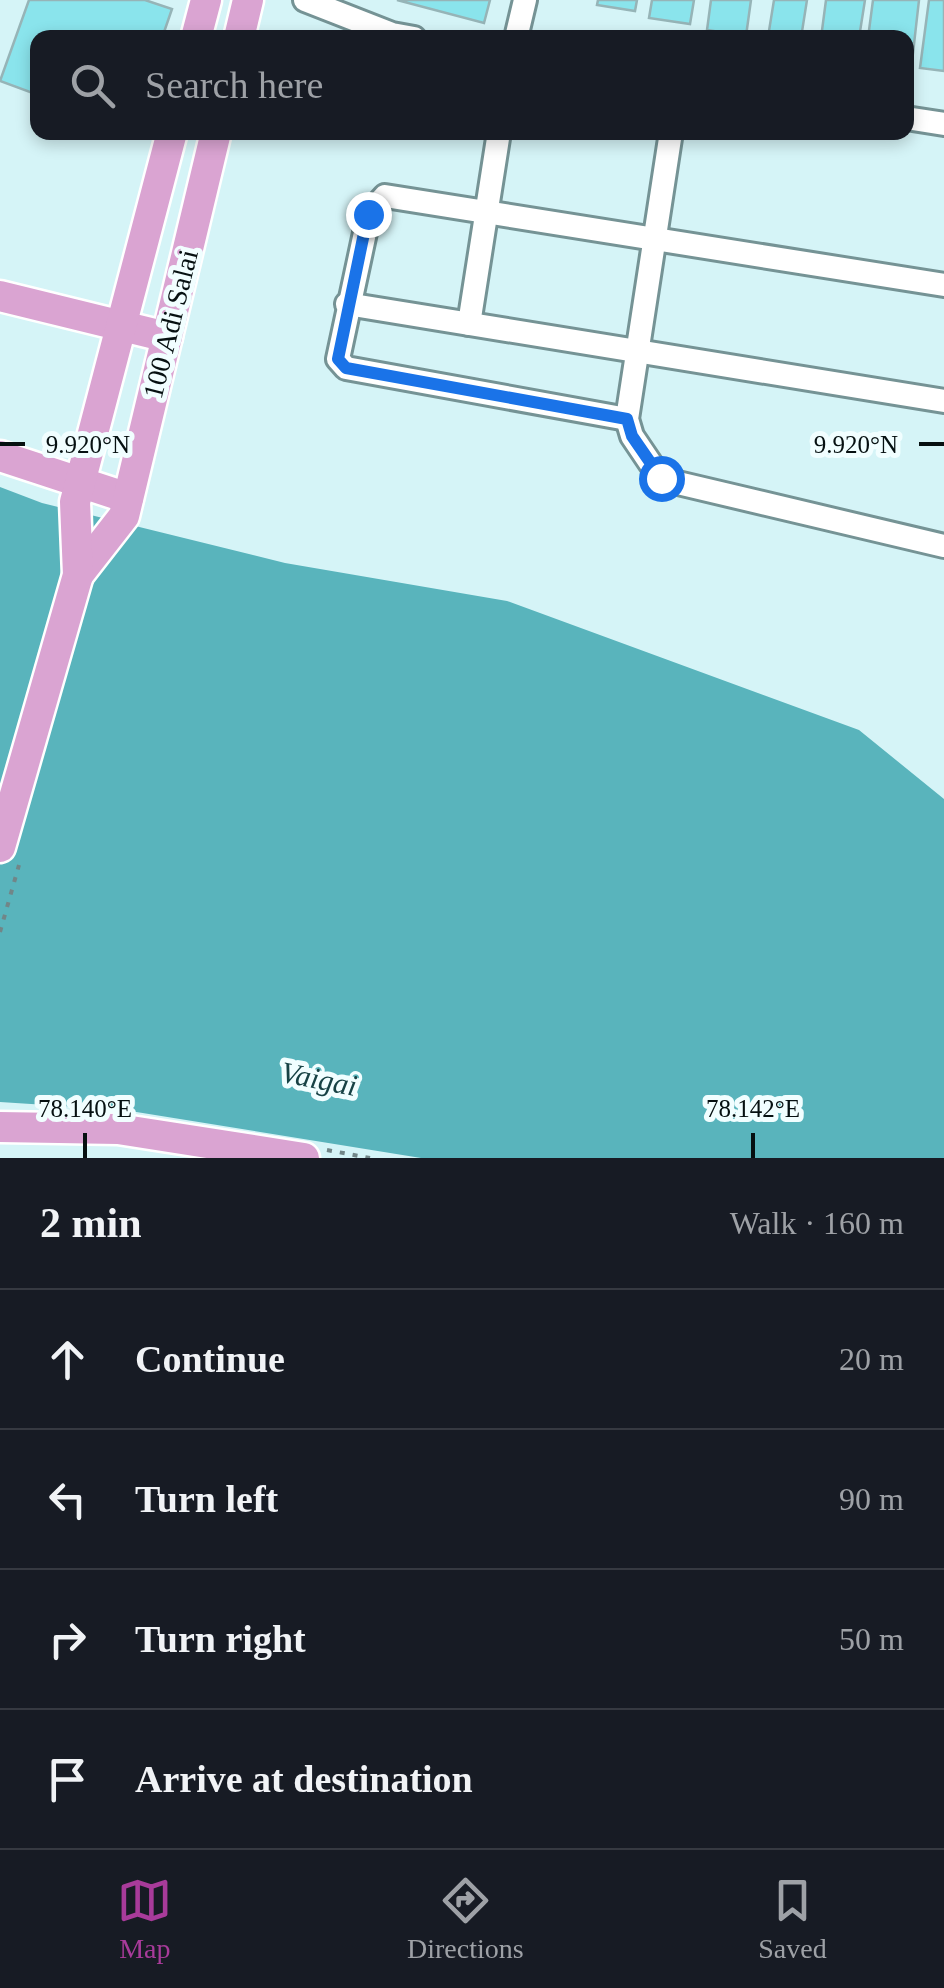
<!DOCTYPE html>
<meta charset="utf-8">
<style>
body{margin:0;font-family:"Times New Roman",serif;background:#242831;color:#f1f3f6}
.stop{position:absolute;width:30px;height:30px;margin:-22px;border:8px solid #1a73e8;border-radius:50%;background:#fff}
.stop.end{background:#1a73e8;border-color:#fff;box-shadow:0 2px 10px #0008}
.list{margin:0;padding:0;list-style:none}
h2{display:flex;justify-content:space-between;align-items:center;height:130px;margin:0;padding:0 40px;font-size:42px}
h2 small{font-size:32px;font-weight:400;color:#9ea1a6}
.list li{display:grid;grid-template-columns:65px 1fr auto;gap:30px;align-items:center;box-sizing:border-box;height:140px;padding:0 40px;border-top:2px solid #363941}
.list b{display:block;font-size:38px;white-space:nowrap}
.list em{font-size:32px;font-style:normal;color:#9ea1a6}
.icon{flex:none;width:55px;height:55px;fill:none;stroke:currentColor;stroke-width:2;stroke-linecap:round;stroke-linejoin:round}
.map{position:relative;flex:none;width:944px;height:1158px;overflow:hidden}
.search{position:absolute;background:#171b24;box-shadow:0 5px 15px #0003;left:30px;right:30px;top:30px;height:110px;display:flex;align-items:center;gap:25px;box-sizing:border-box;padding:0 35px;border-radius:20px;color:#9ea1a6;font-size:38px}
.sheet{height:690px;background:#171b24}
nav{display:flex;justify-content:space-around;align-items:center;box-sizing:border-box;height:140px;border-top:2px solid #363941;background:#171b24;font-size:28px;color:#9ea1a6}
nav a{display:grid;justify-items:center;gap:5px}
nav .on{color:#a83b9a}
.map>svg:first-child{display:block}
.water{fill:#59b4bc}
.building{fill:#8ae4ec;stroke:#96b4b7;stroke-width:2.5}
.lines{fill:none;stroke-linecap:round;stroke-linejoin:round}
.minor-casing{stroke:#759395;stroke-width:28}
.major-casing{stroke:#fff;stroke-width:35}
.path{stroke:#718688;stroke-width:4;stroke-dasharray:5 8;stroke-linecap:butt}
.minor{stroke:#fff;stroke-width:22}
.major{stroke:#daa4d2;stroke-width:30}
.route{stroke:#1a73e8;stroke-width:12}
.ticks{fill:none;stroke:#061011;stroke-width:4}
.labels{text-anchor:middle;stroke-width:10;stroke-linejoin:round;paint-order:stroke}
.street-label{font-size:28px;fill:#061011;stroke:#f1feff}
.water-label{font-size:30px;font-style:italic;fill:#174245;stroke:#f1feff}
.ticks-label{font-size:25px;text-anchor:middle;fill:#061011;stroke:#f1feff;stroke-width:10;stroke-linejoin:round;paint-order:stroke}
</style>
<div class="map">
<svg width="944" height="1158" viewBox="0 0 944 1158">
<rect width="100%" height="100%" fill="#d5f4f7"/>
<polygon class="water" points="0,487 42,503 285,563 507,601 859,730 944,799 944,1158 421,1158 124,1110 0,1102"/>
<g class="building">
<polygon points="29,0 145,0 172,9 162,38 38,38 38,95 0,81"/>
<polygon points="397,0 490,0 484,23"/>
<polygon points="598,0 637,0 635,11 597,5"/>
<polygon points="652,0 694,0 690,24 649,18"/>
<polygon points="711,0 751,0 746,36 707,30"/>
<polygon points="774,0 807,0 801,38 768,37"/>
<polygon points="826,0 865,0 859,38 821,38"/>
<polygon points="873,0 919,0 912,62 906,62 906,38 868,38"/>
<polygon points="929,0 944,0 944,71 920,68"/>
</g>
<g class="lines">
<defs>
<g id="minor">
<polyline points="305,0 392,34 414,38"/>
<polyline points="516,38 525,0"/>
<polyline points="906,118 944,124"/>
<polyline points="671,132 627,419 632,436 661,479 944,546"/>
<polyline points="347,304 944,401"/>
<polyline points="469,324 499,132"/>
<polyline points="627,419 346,368 338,359 369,214 385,196 944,285"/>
</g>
<g id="major">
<polyline points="196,38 206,0"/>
<polyline points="239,38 248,0"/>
<polyline points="0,296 167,337"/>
<polyline points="0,456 128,498"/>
<polyline points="78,575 124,516 216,132"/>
<polyline points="0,847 78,575 75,502 172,132"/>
<polyline points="0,1127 118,1129 304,1158"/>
</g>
</defs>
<use href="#minor" class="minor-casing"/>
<use href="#major" class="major-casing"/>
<g class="path">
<polyline points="0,932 19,865"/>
<polyline points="327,1150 370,1158"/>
</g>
<use href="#minor" class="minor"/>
<use href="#major" class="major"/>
</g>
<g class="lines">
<polyline class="route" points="368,214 338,359 346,368 627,419 632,436 661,478"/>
</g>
<path class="ticks" d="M0 444H25M919 444H944M85 1133V1158M753 1133V1158"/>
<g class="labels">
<g class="street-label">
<text transform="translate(170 324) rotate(-76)" y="10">100 Adi Salai</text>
</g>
<g class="water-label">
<text transform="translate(319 1079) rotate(11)" y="10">Vaigai</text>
</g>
</g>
<g class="ticks-label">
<text x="88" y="453">9.920°N</text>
<text x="856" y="453">9.920°N</text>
<text x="85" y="1117">78.140°E</text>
<text x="753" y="1117">78.142°E</text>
</g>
</svg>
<div class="stop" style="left:661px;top:478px"></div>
<div class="stop end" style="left:368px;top:214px"></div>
<div class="search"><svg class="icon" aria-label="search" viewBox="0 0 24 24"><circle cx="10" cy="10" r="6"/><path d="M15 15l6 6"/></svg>Search here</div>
</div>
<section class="sheet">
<h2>2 min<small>Walk · 160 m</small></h2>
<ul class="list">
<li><svg class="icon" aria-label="ahead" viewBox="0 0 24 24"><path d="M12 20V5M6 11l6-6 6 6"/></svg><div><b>Continue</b></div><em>20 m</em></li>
<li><svg class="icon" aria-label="left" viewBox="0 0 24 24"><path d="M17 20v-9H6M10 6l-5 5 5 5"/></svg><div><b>Turn left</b></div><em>90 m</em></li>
<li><svg class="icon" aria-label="right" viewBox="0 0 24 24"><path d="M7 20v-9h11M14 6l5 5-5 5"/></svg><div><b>Turn right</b></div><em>50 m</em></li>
<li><svg class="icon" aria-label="arrive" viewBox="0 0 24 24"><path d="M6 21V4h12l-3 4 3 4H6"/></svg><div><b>Arrive at destination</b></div></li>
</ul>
</section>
<nav>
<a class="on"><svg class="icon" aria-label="map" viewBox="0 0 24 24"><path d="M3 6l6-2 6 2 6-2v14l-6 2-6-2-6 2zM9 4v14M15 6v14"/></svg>Map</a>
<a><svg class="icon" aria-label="directions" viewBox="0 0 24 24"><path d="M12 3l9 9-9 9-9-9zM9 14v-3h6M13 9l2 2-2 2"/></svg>Directions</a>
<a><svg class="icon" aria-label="saved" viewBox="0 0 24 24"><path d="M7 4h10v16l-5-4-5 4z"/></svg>Saved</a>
</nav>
